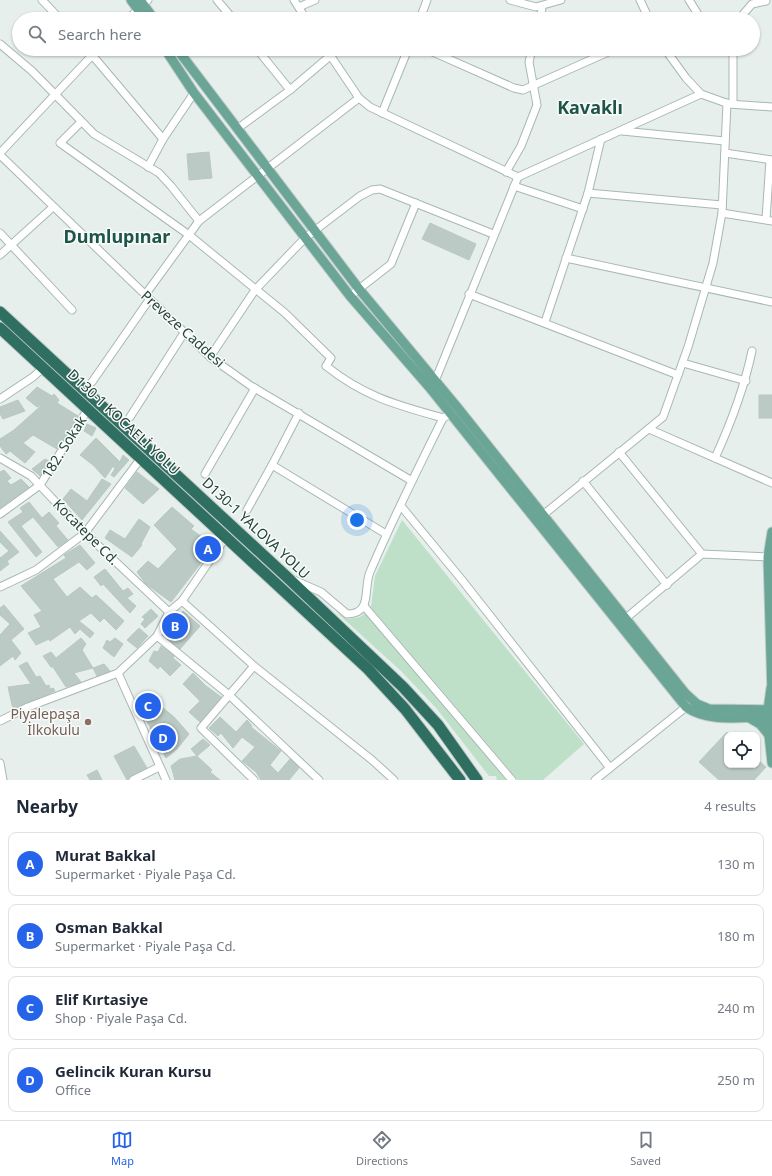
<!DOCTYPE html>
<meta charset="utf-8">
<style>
body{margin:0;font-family:"Noto Sans",sans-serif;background:#f2f2f3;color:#1f2937}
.controls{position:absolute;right:12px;bottom:12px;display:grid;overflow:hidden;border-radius:8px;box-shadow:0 1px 3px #0004}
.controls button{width:36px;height:36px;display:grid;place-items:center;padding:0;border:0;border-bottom:1px solid #e0e1e3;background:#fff;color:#1f2937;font:20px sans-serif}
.you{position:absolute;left:357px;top:520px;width:14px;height:14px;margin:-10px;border:3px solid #fff;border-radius:50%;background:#1a73e8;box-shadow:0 0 0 6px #1a73e833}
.badge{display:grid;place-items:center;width:26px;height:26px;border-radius:50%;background:#2563eb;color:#fff;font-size:13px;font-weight:700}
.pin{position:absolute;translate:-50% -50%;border:2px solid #fff;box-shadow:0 1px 4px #0006}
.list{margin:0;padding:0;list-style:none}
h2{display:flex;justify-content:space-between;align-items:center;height:52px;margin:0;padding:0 16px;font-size:17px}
h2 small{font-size:13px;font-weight:400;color:#747a83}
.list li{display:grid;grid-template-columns:26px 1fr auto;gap:12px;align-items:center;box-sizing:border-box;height:64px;margin:0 8px 8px;padding:0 8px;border:1px solid #e0e1e3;border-radius:8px}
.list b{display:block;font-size:15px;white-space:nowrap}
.list p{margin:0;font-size:13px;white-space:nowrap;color:#747a83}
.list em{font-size:13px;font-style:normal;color:#747a83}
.icon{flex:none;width:22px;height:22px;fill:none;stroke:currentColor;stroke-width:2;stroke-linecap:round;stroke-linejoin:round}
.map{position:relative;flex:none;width:772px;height:780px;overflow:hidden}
.search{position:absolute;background:#fff;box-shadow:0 1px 3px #0004;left:12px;right:12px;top:12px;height:44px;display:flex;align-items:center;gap:10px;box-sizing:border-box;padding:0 14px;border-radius:22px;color:#747a83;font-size:15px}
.sheet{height:340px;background:#fff}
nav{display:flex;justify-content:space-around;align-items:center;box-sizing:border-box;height:56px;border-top:1px solid #e0e1e3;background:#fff;font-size:11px;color:#747a83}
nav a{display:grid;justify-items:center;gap:2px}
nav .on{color:#2563eb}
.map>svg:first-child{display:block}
.green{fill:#bfe0c8}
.building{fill:#bbcac4;stroke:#b8c9c2}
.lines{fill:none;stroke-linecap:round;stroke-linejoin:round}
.minor-casing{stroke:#a8b8b2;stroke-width:9}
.major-casing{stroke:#c2cac8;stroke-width:11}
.highway-casing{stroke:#c2cac8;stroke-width:13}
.minor{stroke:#fff;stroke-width:7}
.major{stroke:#6aa596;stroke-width:9}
.highway{stroke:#2f6f62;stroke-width:11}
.education-dot{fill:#8d6e63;stroke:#f7fbf9;stroke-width:1.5}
.labels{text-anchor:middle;stroke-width:3;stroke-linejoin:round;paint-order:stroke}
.street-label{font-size:14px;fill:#24423a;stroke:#f7fbf9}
.education-label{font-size:14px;fill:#785e54;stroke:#f7fbf9;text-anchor:end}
.district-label{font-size:18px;font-weight:bold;fill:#1f5548;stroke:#f7fbf9}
</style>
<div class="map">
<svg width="772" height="780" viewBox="0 0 772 780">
<rect width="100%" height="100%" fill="#e6efeb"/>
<g class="green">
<polygon points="402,520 584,744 543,780 518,780 371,607 375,576"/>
<polygon points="336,612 348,619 360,617 367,612 506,780 497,780 496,776 489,776 437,709 401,671"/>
</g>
<g class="building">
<polygon points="209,152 212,178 189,180 187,154"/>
<polygon points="430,223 476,244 469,260 422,239"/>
<polygon points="37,387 52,396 54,394 59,400 57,403 78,416 57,449 33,435 23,443 35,452 25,463 10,451 6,454 0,446 0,439 14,430 43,404 37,407 26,398"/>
<rect x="759" y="395" width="13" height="23"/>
<polygon points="18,400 25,411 3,419 0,414 0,407"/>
<polygon points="87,424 96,428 92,436 84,431"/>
<polygon points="96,438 120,462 123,455 129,460 114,477 111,475 115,469 113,466 105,478 93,465 80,455"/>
<polygon points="45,459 49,461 40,476 32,469"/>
<polygon points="4,470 11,478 7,481 11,485 21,479 29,487 0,508 0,472"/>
<polygon points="137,472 159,489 143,504 125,488"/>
<polygon points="102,479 111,484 82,520 63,499 71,489 87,501"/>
<polygon points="29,502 42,518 49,512 59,523 56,526 68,540 58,547 33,517 21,526 42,552 36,557 8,522 23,512 20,508"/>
<polygon points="172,507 194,526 191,529 214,546 171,602 146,584 137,572 148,561 158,569 177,549 154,525"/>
<polygon points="139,519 150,527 141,544 142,545 132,557 105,538 110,530 125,539"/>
<polygon points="0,531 19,552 7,561 9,564 0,571 0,558 9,551 0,542"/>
<polygon points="80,545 95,563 87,570 79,562 53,579 67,597 80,587 92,598 96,595 124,621 116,630 104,618 100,622 91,613 79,621 94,633 90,638 80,629 75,634 70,627 50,641 49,639 36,645 28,633 41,627 34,615 42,611 21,586 66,558 64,555"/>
<polygon points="105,569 123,591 128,588 133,594 127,598 136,606 130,613 103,584 101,586 94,577"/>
<polygon points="4,605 24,629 11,640 21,653 15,660 13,656 0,666 0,635 10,624 0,615 0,608"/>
<polygon points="151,609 158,616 145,628 141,624 145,619 142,617"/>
<polygon points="183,611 200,626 180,649 166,637"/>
<polygon points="139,628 148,636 137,648 127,640"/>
<polygon points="81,638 86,644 82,650 93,668 74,673 81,682 66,687 53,667 51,667 43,656 51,652 56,658"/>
<polygon points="115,638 123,644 114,657 103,648 107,640 110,642"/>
<polygon points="161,646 174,656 173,658 181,665 170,676 160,666 158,669 149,661 154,651 158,652"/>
<polygon points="27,662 36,677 40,676 46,686 49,685 50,689 53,688 55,691 13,709 8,687 31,684 19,666"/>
<polygon points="104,664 110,671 97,676 93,668"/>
<polygon points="193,673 206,686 221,697 200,722 189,712 200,701 183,684"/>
<polygon points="153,696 161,709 163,708 174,717 189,734 177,749 166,758 139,706"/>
<polygon points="220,717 236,732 247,720 252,726 251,727 281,751 270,765 278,773 290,759 299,768 289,780 261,780 256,772 242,761 255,747 242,737 233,748 221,733 218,736 209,728"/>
<polygon points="727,732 727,765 757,765 757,759 766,767 754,780 719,780 699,762"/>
<polygon points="203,739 210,745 197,756 191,749"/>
<polygon points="134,746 147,768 131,776 127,780 114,756"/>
<polygon points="197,756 212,770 210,772 220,780 175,780 171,766 180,759"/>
<polygon points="97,770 102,780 90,780 87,775"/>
</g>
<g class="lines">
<defs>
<g id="minor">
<polyline points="42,0 60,19"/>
<polyline points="217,0 233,19"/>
<polyline points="294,0 306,19"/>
<polyline points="510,0 536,7 561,0"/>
<polyline points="640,0 649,19"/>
<polyline points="689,0 701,19"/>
<polyline points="299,7 315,0"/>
<polyline points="128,19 148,0"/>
<polyline points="420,19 427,0"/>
<polyline points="541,19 542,6"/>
<polyline points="739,19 752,4 766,1"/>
<polyline points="0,44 32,71 94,134 159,173 171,186 199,221"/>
<polyline points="87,49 163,139"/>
<polyline points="257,49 290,90"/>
<polyline points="326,49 359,98 370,107 518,177"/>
<polyline points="426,49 514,88 523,90 615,49"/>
<polyline points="665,49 686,78 701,94"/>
<polyline points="733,49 733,104"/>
<polyline points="382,113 408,49"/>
<path d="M81 122 60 143 189 235 285 313 331 358 326 366C365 397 397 405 443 418"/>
<polyline points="237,129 290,90 330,56"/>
<polyline points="622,131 725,141"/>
<polyline points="0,153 98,49"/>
<polyline points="725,153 772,160"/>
<polyline points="0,155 210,357 251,386 412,481"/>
<polyline points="148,167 163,139 194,93"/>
<polyline points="506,172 521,146 537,105 529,62 532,49"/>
<polyline points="514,186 583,209"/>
<polyline points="588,193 722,205"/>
<polyline points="722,213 772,221"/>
<polyline points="766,219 770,160"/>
<polyline points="0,233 72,310"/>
<polyline points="0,255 53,207"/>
<polyline points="566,258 772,302"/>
<polyline points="469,294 678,375"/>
<polyline points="145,295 199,221 359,98"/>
<polyline points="350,296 391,264 416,203"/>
<polyline points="545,322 588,193 601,139"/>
<polyline points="210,357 255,290 305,238 360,196 372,190 380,189 493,234"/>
<polyline points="683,363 746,381"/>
<polyline points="92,382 149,300"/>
<polyline points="432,385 435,381 518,177 701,94 729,104 772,107"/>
<polyline points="0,399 33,377 44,367"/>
<polyline points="299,413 272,465 386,534"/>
<polyline points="130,417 184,333"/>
<polyline points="649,429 772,483"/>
<polyline points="619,452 702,554"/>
<polyline points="0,458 31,476 85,533 169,612"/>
<path d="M715 458C731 423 744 389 752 351"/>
<polyline points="205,474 255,388"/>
<polyline points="583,481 667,585"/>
<polyline points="401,506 462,580 610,768"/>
<polyline points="247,510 272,465"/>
<polyline points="0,514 40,485 88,409"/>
<polyline points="543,515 663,417 688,347 713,263 722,213 727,103"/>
<path d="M294 580 321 592 347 614C373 614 363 588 370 572 392 520 418 469 443 418L447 416"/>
<polyline points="0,587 36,570 85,533 141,458"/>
<polyline points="182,601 254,666 372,760 394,780"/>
<polyline points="364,606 512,780"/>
<polyline points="625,619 702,554 768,557"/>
<polyline points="157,636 229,695 319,780"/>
<polyline points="254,666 201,728 254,780"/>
<polyline points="118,673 166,780"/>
<polyline points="0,721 28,707 118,673 157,636 169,612 182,601 226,537"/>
<polyline points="0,763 3,780"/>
<polyline points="133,780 159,767"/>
<polyline points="595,780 686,707"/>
</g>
<g id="major">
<polyline points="131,0 145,19"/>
<polyline points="140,0 154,19"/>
<path d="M165 49 194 93 350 296 430 388 686 707C711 724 744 716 772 717"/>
<polyline points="177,49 359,289 457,407 685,693 697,704 709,709 772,710"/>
<polyline points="772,532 768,557 772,695"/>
<polyline points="771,688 767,717 772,763"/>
<polyline points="748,717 760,724 769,735"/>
</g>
<g id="highway">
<polyline points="0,312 288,578 403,687 438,725 477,780"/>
<polyline points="0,328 368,669 405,709 460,780"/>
</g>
</defs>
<use href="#minor" class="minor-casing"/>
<use href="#major" class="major-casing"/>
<use href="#highway" class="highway-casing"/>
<use href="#minor" class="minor"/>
<use href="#major" class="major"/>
<use href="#highway" class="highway"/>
</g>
<circle class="education-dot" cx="88" cy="722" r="4"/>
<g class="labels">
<g class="street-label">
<text transform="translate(183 329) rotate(42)" y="5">Preveze Caddesi</text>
<text transform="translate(124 422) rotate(43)" y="5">D130-1 KOCAELİ YOLU</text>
<text transform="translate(64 447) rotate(-58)" y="5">182. Sokak</text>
<text transform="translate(256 528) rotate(43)" y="5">D130-1 YALOVA YOLU</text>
<text transform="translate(86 532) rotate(45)" y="5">Kocatepe Cd.</text>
</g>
<g class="education-label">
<text x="80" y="719">Piyalepaşa<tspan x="80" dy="16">İlkokulu</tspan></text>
</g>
<g class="district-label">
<text x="590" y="114">Kavaklı</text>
<text x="117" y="243">Dumlupınar</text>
</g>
</g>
</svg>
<div class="controls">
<button><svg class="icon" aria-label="locate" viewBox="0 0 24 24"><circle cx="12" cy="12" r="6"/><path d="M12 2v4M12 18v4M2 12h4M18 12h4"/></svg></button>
</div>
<div class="you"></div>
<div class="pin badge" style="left:208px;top:549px">A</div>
<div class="pin badge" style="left:175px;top:626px">B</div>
<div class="pin badge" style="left:148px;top:706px">C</div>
<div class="pin badge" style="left:163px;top:738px">D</div>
<div class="search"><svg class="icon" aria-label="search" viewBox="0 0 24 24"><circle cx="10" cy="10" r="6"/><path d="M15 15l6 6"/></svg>Search here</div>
</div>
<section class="sheet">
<h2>Nearby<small>4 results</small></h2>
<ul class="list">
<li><span class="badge">A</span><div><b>Murat Bakkal</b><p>Supermarket · Piyale Paşa Cd.</p></div><em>130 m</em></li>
<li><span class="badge">B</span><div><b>Osman Bakkal</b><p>Supermarket · Piyale Paşa Cd.</p></div><em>180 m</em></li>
<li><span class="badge">C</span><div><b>Elif Kırtasiye</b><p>Shop · Piyale Paşa Cd.</p></div><em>240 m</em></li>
<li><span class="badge">D</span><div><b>Gelincik Kuran Kursu</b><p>Office</p></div><em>250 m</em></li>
</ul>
</section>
<nav>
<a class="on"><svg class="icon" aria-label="map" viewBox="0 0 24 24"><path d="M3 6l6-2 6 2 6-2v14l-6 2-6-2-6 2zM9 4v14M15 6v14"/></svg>Map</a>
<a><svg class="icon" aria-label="directions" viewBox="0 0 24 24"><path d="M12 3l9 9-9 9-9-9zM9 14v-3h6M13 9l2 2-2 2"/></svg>Directions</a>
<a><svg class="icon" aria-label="saved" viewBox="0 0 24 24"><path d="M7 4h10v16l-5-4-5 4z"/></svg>Saved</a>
</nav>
